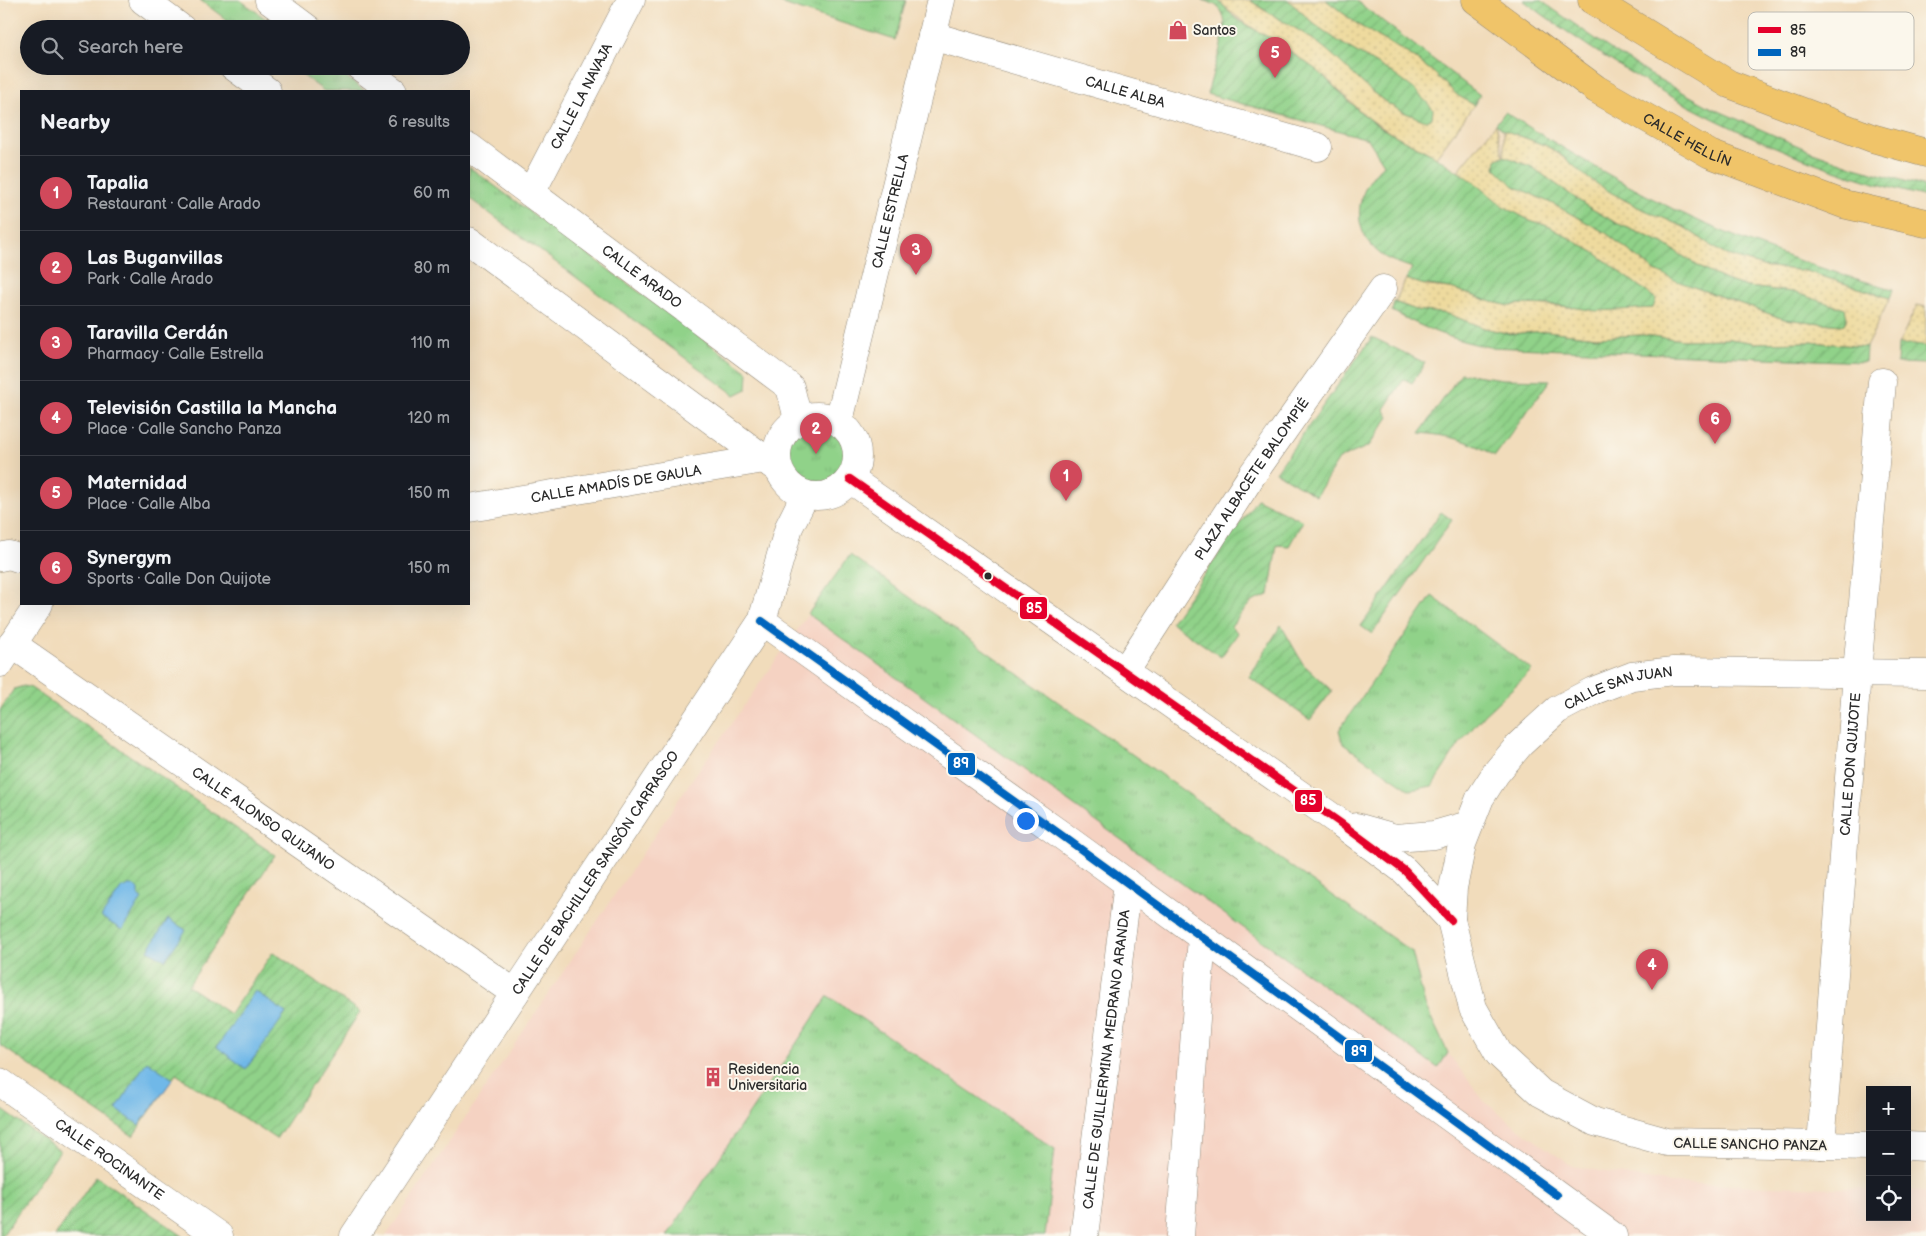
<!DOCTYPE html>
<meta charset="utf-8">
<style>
body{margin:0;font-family:"Balsamiq Sans",sans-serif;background:#242831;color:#f1f3f6}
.controls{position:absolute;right:15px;bottom:15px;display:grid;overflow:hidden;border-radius:0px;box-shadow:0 5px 20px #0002}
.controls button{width:45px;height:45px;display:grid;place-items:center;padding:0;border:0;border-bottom:1px solid #363941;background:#171b24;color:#f1f3f6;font:25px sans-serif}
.you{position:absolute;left:1025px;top:820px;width:18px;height:18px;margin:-12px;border:4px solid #fff;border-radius:50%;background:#1a73e8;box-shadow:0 0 0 8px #1a73e833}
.badge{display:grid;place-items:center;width:32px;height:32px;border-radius:50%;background:#d1495b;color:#fff;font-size:16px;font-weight:700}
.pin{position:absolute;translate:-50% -41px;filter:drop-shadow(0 1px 2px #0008)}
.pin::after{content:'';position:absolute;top:26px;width:18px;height:15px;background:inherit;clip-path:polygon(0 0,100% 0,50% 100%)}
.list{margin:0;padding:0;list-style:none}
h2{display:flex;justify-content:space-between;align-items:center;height:65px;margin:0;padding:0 20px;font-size:21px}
h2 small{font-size:16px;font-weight:400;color:#9ea1a6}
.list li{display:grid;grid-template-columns:32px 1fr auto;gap:15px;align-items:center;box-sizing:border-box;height:75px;padding:0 20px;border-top:1px solid #363941}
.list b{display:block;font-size:19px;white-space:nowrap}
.list p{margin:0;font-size:16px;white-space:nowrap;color:#9ea1a6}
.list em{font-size:16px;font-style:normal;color:#9ea1a6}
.icon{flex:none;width:28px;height:28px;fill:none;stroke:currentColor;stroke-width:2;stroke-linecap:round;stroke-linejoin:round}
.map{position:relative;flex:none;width:1926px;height:1236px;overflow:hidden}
.search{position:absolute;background:#171b24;box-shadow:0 5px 20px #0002;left:20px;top:20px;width:450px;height:55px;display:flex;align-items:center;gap:12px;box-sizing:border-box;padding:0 18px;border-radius:28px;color:#9ea1a6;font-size:19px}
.panel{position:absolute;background:#171b24;box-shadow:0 5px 20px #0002;left:20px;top:90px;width:450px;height:515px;border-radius:0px}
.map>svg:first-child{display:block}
.built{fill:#f5d2c2}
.grass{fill:url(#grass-tufts);stroke:#5e7e5a}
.sand{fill:url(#sand-dots);stroke:#8c8264}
.garden{fill:url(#garden-furrows);stroke:#5e7e5a}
.water{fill:#70b8e8;stroke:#4e728a}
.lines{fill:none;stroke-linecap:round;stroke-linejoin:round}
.minor-casing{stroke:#8e8473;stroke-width:29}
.major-casing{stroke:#8e8473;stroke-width:29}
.minor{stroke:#fff;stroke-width:28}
.major{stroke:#f0c469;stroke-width:28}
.bus-1-casing{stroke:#fbf7ec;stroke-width:11}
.bus-2-casing{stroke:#fbf7ec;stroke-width:11}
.bus-1{stroke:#e4002b;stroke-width:8}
.bus-2{stroke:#0065bd;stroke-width:8}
.bus-dot{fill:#2b2b2b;stroke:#fbf7ec;stroke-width:2}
.labels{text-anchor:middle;stroke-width:4;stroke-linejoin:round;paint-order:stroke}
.poi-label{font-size:14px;fill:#2b2b2b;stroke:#fbf7ec;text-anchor:start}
.street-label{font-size:14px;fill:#2b2b2b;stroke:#fbf7ec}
.key{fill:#fbf7ec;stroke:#bdbab2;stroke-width:1}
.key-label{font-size:14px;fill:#2b2b2b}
.line-badge{stroke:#fbf7ec;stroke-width:2}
.badge-label{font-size:14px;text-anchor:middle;font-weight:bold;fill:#fff}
</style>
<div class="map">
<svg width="1926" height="1236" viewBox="0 0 1926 1236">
<defs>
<pattern id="grass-tufts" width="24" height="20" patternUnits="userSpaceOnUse" patternTransform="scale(1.25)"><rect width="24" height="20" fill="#90d289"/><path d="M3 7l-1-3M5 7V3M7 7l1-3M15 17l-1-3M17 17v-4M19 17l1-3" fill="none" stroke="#7cb476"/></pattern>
<pattern id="sand-dots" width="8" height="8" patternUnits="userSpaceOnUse" patternTransform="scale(1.25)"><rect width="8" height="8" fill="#eeda9e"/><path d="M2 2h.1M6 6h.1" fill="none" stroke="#cb8" stroke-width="1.8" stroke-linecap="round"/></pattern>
<pattern id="garden-furrows" width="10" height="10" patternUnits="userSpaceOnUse" patternTransform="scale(1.25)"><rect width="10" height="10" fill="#90d289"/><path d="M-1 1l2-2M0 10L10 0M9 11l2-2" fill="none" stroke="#7cb476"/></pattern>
</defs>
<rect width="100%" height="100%" fill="#fbf7ec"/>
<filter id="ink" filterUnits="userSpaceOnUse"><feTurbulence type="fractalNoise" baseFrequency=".02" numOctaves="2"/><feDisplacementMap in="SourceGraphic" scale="10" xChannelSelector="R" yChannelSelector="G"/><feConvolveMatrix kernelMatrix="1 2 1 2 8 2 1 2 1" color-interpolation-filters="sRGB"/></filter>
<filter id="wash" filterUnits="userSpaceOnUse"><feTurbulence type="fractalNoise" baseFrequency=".0096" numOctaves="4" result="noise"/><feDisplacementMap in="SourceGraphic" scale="20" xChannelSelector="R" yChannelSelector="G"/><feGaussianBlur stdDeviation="1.12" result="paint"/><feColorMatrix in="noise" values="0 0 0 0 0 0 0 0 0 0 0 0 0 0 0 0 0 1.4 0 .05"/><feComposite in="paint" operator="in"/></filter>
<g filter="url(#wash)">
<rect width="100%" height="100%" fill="#f1dcbb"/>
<polygon class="built" points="850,555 1412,952 1425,1005 1448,1053 1484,1101 1526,1134 1572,1166 1671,1183 1870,1189 1870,1217 1907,1217 1907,1190 1926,1191 1926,1236 386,1236 693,778"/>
<g class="grass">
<polygon points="200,0 240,0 280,29 239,29"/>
<polygon points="782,0 906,0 895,40 780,3"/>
<polygon points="290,66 331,66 365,91 324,91"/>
<polygon points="469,167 748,372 747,389 735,395 469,198"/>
<circle cx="816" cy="455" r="31"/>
<polygon points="850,555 1412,952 1425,1005 1448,1053 1438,1068 808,614"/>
<polygon points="1432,596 1532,670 1484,715 1460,743 1432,786 1410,790 1343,744 1339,730"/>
<polygon points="828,996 1055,1149 1045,1236 667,1236"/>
</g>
<g class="sand">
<path d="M1218 0H1250L1262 9 1306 34 1333 54 1371 91 1388 104 1406 113 1426 120 1433 115 1392 73 1341 43 1314 24 1288 0H1326L1360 26 1412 56 1433 72 1457 94 1474 105 1436 157C1414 144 1390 135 1370 119 1358 111 1350 100 1339 91 1328 79 1314 68 1301 59 1273 38 1242 26 1218 0Z"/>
<polygon points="1496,124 1503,156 1500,157 1515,186 1553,204 1606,233 1655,271 1699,289 1784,319 1841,325 1844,324 1847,318 1793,292 1747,287 1725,280 1704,270 1663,243 1616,223 1585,205 1532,167 1504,156 1504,130 1547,146 1624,200 1684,227 1724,254 1763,266 1806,271 1890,298 1866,347 1810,342 1756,343 1730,339 1683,340 1643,335 1596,337 1547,331 1510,334 1484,328 1448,314 1416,310 1395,302 1406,279 1428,286 1451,288 1492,302 1511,306 1516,304 1535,304 1607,310 1631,308 1653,308 1656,299 1595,253 1550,227 1527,219 1502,206 1458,171"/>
<polygon points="1917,305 1926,307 1926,347 1898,345"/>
</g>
<g class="garden">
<path d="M1202 0H1218L1234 17 1246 25 1272 39 1318 71 1359 111 1381 128 1436 157 1478 185 1503 206 1527 219 1550 227 1595 253 1656 299 1653 308 1597 311 1557 305 1516 304 1511 306 1492 302 1451 288 1421 284 1406 279 1412 268C1403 264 1392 262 1383 256 1348 231 1355 190 1384 164L1368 139 1207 94C1211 80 1215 66 1219 53 1225 29 1233 7 1202 0Z"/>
<path d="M1250 0H1288L1314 24 1341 43 1392 73 1414 89 1433 109 1432 118 1426 121C1413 116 1399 111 1387 103 1362 86 1342 61 1318 43 1296 27 1271 16 1250 0Z"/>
<polygon points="1326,0 1355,0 1480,95 1474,105 1457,95 1433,72 1412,56 1360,26"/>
<path d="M1523 0H1540L1610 49 1651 75 1712 108 1810 151 1855 167 1926 187V197C1778 161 1644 91 1523 0Z"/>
<path d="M1505 112C1569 152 1634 192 1703 223 1765 250 1828 272 1893 289L1890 298 1806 271 1763 266 1724 254 1684 227 1640 208 1610 192 1588 178 1560 154 1547 146 1504 130 1496 124Z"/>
<polygon points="1504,156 1532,167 1585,205 1616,223 1663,243 1704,270 1725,280 1747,287 1793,292 1845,309 1847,318 1844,324 1841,325 1784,319 1677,281 1655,271 1606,233 1553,204 1514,186 1495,168 1496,160"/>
<path d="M1394 302 1416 310 1448 314 1484 328 1510 334 1547 331 1596 337 1643 335 1683 340 1730 339 1756 343 1810 342 1866 347 1865 362 1489 347C1452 340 1425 329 1392 311Z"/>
<polygon points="1372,337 1425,363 1412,383 1404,379 1384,409 1389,417 1369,446 1339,459 1316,496 1276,472"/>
<polygon points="1909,344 1926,347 1926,364 1897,363 1898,345"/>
<path d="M1461 373 1503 379 1550 380 1495 456C1473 441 1446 435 1420 433Z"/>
<polygon points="1257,499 1303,521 1289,546 1277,545 1269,595 1251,602 1231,626 1238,633 1221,657 1171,622"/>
<polygon points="1441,512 1452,520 1372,634 1361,626"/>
<polygon points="1281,625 1303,664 1332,691 1310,720 1249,677"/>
<polygon points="24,686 31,688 275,855 188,986 230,1014 273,952 360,1012 276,1139 176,1074 133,1136 0,1045 0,710 14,689"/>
<polygon points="0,1108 60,1151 2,1236 0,1236"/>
<polygon points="96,1176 183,1236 55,1236"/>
</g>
<g class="water">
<polygon points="128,886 134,886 139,889 139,897 142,899 122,930 101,917 122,887 126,888"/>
<polygon points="168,919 186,930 165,960 148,950"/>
<polygon points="255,991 286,1013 246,1069 217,1047"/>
<polygon points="147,1061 173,1079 139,1125 116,1109"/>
</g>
</g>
<g filter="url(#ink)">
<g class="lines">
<defs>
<g id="minor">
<polyline points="143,0 182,29"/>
<polyline points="269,0 308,29"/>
<path id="s1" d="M932 36 1318 147"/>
<polyline points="233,66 267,91"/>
<polyline points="359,66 393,91"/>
<path id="s2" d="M469 147 790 387 798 419"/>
<path id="s3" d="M531 193 631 0"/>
<polyline points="469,241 778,469"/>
<circle cx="817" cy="456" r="40"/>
<path id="s4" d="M839 421 941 0"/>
<polyline points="850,479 1339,822 1405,871 1451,920"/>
<path id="s5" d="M469 508 764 459"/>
<polyline points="0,557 9,555 21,559"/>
<polyline points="762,621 1064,837 1613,1236"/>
<path id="s6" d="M12 644 515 993"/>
<polyline points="0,663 39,604"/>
<path id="s7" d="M1125 671 1252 475 1383 289"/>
<polyline points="1356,827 1395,838 1434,835 1469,825"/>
<path id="s8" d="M0 1082 219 1236"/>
<path id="s9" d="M1821 1145 1857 673 1882 382"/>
<path id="s10" d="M1870 1146 1667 1142 1595 1122 1541 1093 1499 1054 1473 1008 1451 920 1453 888 1462 844 1480 798 1496 773 1520 744 1557 710 1593 691 1632 676 1674 671 1926 674"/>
<polyline points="1907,1146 1926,1147"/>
<path id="s11" d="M354 1236 762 621 789 527 805 495"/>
<path id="s12" d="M1084 1236 1128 883"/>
<polyline points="1180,1236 1202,937"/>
</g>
<g id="major">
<path id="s13" d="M1476 0 1596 89 1710 154 1843 204 1926 223"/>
<polyline points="1592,0 1729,84 1872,138 1926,153"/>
</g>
</defs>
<use href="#minor" class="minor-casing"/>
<use href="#major" class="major-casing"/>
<use href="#minor" class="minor"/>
<use href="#major" class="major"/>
<defs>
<polyline id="bus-1" points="850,479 1339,822 1405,871 1451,920"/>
<polyline id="bus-2" points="762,621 1064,837 1557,1195"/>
</defs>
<use href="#bus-1" class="bus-1-casing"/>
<use href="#bus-2" class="bus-2-casing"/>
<use href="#bus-1" class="bus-1"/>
<use href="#bus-2" class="bus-2"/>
</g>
</g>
<defs>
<symbol id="shop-bare" viewBox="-9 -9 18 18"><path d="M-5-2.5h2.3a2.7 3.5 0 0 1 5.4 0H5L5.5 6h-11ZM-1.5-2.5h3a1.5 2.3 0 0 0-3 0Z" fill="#d1495b" stroke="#fbf7ec" stroke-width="2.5" paint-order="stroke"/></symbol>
<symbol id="building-bare" viewBox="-9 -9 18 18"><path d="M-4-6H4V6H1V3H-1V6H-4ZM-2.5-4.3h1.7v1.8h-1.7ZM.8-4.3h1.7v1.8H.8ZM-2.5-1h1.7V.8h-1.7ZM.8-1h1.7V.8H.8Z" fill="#d1495b" stroke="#fbf7ec" stroke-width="2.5" paint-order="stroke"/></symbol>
</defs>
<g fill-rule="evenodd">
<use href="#shop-bare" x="1164" y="16" width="28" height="28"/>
<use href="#building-bare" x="699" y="1063" width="28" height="28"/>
</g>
<circle class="bus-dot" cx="988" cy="576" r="4.5"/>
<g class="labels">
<g class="poi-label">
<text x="1193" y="35">Santos</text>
<text x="728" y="1074">Residencia<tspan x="728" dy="16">Universitaria</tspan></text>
</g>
<g class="street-label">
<text dy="5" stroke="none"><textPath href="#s1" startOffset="201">CALLE ALBA</textPath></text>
<text dy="5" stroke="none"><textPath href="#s3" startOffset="109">CALLE LA NAVAJA</textPath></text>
<text dy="5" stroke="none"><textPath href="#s13" startOffset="254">CALLE HELLÍN</textPath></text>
<text dy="5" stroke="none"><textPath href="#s4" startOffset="216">CALLE ESTRELLA</textPath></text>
<text dy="5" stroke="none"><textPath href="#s2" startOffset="216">CALLE ARADO</textPath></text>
<text dy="5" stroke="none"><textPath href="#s7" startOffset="230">PLAZA ALBACETE BALOMPIÉ</textPath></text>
<text dy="5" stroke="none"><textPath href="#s5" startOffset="149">CALLE AMADÍS DE GAULA</textPath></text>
<text dy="5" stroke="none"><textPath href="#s10" startOffset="850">CALLE SAN JUAN</textPath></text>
<text dy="5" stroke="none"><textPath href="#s9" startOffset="382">CALLE DON QUIJOTE</textPath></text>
<text dy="5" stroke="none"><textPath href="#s6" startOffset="306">CALLE ALONSO QUIJANO</textPath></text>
<text dy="5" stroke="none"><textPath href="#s11" startOffset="436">CALLE DE BACHILLER SANSÓN CARRASCO</textPath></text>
<text dy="5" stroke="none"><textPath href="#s12" startOffset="178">CALLE DE GUILLERMINA MEDRANO ARANDA</textPath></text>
<text transform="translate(1750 1144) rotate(1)" y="5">CALLE SANCHO PANZA</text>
<text dy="5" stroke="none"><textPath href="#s8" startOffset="134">CALLE ROCINANTE</textPath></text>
</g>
</g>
<rect x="1748" y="12" width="166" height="58" rx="8" class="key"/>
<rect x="1758" y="27" width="23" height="6" fill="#e4002b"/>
<rect x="1758" y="49" width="23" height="7" fill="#0065bd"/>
<g class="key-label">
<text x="1790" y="35">85</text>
<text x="1790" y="57">89</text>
</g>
<g class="line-badge">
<rect x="1019" y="596" width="29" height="24" rx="5" fill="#e4002b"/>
<rect x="947" y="752" width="29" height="24" rx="5" fill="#0065bd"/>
<rect x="1294" y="789" width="29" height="24" rx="5" fill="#e4002b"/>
<rect x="1344" y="1039" width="29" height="24" rx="5" fill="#0065bd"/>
</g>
<g class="badge-label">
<text x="1034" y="613">85</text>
<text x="961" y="768">89</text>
<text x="1308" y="805">85</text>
<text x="1359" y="1056">89</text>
</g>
</svg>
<div class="controls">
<button>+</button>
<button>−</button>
<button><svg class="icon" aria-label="locate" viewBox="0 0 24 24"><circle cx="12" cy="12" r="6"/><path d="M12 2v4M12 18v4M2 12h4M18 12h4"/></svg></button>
</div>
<div class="you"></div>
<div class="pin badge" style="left:1066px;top:501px">1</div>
<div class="pin badge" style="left:816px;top:454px">2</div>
<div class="pin badge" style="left:916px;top:275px">3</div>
<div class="pin badge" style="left:1652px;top:990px">4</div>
<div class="pin badge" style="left:1275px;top:78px">5</div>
<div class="pin badge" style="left:1715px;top:444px">6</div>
<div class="search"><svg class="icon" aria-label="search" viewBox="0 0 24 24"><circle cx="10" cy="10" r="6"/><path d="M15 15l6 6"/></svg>Search here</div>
<section class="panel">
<h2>Nearby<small>6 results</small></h2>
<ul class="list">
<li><span class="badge">1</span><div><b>Tapalia</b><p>Restaurant · Calle Arado</p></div><em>60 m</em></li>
<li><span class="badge">2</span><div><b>Las Buganvillas</b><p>Park · Calle Arado</p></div><em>80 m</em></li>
<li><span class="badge">3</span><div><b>Taravilla Cerdán</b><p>Pharmacy · Calle Estrella</p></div><em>110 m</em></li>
<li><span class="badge">4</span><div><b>Televisión Castilla la Mancha</b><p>Place · Calle Sancho Panza</p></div><em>120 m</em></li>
<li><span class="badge">5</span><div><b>Maternidad</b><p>Place · Calle Alba</p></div><em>150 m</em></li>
<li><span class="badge">6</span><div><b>Synergym</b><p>Sports · Calle Don Quijote</p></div><em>150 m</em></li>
</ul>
</section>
</div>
